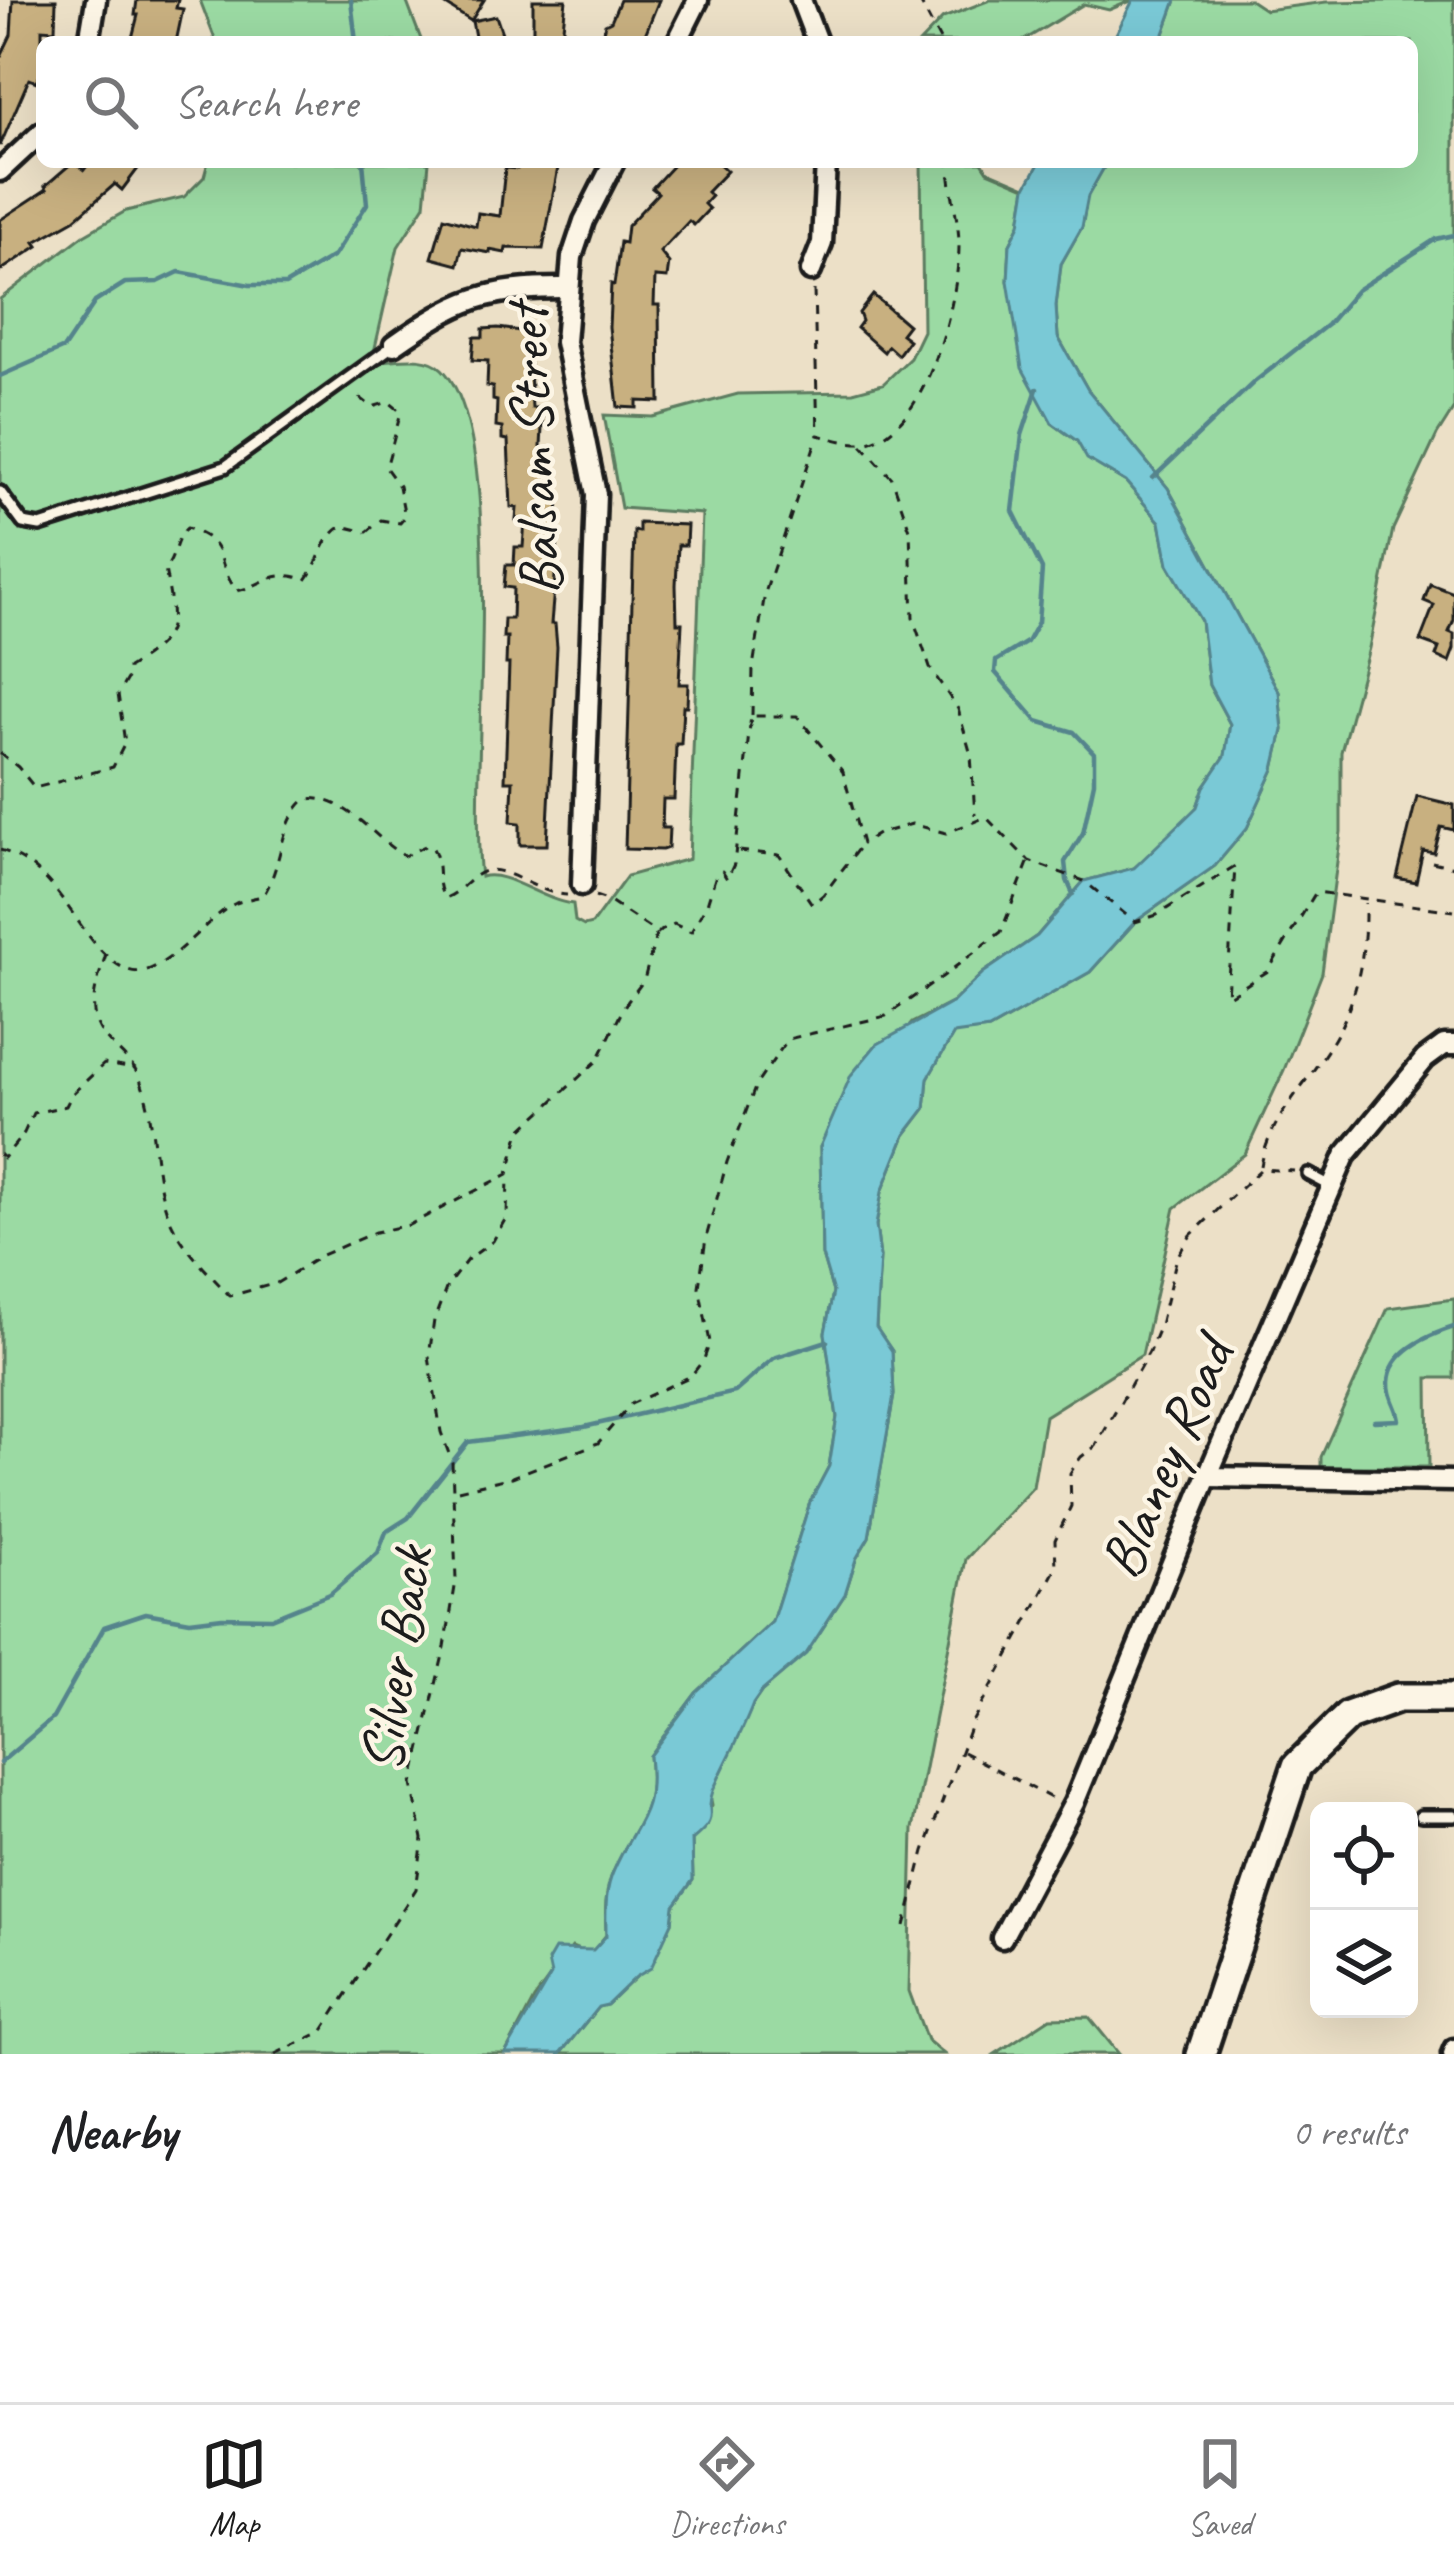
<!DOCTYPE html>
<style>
body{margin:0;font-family:Caveat,sans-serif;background:#f6f6f6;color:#202124}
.controls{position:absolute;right:36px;bottom:36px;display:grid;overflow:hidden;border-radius:18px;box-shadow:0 12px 48px #0002}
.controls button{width:108px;height:108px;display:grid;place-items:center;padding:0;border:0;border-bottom:3px solid #e0e0e0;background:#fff;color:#202124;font:60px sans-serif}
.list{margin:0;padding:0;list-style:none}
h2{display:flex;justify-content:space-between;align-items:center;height:156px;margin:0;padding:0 48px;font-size:51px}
h2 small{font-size:39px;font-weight:400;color:#757577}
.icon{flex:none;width:66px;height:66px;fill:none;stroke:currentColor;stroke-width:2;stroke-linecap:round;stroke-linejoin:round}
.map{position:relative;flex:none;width:1454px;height:2054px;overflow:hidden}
.search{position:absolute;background:#fff;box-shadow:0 12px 48px #0002;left:36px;right:36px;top:36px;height:132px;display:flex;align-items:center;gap:30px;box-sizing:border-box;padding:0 42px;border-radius:18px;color:#757577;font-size:45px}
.sheet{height:348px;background:#fff}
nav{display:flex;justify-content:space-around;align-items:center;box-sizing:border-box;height:168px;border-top:3px solid #e0e0e0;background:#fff;font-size:33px;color:#757577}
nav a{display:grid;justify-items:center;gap:6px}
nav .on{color:#1c1c1c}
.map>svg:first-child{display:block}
.green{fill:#9bdaa3;stroke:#5c7b60;stroke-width:3}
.water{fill:#7ac9d6;stroke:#54848c;stroke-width:3}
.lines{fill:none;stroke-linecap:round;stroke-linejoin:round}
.stream{stroke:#54848c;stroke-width:4.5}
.building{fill:#c8b080;stroke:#1c1c1c;stroke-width:3}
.lane-casing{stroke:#1c1c1c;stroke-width:18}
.street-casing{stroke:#1c1c1c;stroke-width:27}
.secondary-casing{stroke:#1c1c1c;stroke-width:36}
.path{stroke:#1c1c1c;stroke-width:3;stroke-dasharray:9 9;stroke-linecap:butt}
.lane{stroke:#fcf5e5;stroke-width:9}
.street{stroke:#fcf5e5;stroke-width:18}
.secondary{stroke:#fcf5e5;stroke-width:27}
.labels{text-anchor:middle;stroke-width:9;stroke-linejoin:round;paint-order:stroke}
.street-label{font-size:60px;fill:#1c1c1c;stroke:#fcf5e5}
</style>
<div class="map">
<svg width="1454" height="2054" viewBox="0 0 1454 2054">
<rect width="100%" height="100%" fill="#ece0c7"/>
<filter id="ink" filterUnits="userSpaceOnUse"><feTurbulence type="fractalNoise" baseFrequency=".00833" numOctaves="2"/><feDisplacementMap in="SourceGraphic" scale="24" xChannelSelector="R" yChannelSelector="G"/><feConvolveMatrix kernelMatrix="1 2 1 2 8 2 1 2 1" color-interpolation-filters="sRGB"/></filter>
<g filter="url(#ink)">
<g class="green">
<polygon points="200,0 406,0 422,42 216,42"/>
<polygon points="990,0 1133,0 1109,10 1084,4 1021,42 920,42 943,18"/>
<polygon points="1176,0 1250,0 1265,10 1326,2 1454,0 1454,408 1437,435 1393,529 1369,648 1341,752 1341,832 1322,973 1284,1070 1245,1154 1175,1208 1142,1355 1045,1416 1033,1487 966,1559 913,1829 909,1991 927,2040 944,2054 560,2054 598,2007 607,2005 636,1977 672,1922 674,1906 693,1880 692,1840 712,1805 710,1795 753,1704 762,1691 806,1653 845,1594 856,1559 869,1537 894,1395 892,1351 876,1328 880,1257 876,1226 882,1192 905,1135 925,1109 928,1078 954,1033 989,1029 1090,972 1135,922 1215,866 1247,828 1274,769 1283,730 1279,692 1168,488 1088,390 1058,337 1056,306 1061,264 1082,227 1087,196 1107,162 1412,162 1412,42 1161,42"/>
<path d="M208 162H429L425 205 398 247 372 361C394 362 425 352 442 369 511 436 468 772 481 877 505 869 540 900 573 904L575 921 584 926 592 924 627 876 689 859 702 514 621 508 604 415 653 417 738 394 853 392 883 384 910 358 923 331 921 162H982L988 171 1026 187 1020 224 1010 244 1008 281 1052 423 1077 441 1088 459 1126 482 1160 522 1168 564 1201 621 1209 685 1230 724 1225 756 1204 787 1197 807 1174 834 1134 868 1084 881 1037 936 983 973 953 1002 912 1023 838 1112 820 1147 822 1255 833 1292 825 1333 837 1417 829 1466 810 1502 772 1622 696 1693 649 1756C656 1816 636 1821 614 1870 604 1891 605 1913 606 1935L594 1950 584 1952 572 1947 534 1999 505 2054H0V299L84 235 126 211 184 197 204 177Z"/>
<polygon points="1454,1299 1454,1378 1428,1378 1429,1467 1321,1467 1321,1457 1388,1308"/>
<polygon points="1089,2017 1119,2054 995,2054 1050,2018"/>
</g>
<g class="water">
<polygon points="1133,0 1176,0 1161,42 1112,42"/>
<path d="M1040 162H1107L1088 196 1082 227 1061 264 1056 306 1058 337 1088 390 1168 488 1279 692 1283 730 1274 769 1247 828 1215 866 1135 922 1090 972 989 1029 954 1034 928 1078 925 1109 905 1135 882 1192 876 1225 880 1257 876 1327 892 1351 894 1395 869 1537 856 1559 845 1594 806 1654 762 1691 753 1704C742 1734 725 1762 713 1791 703 1816 723 1815 692 1840L693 1880 674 1906 672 1922 651 1968 636 1977 607 2005 598 2007 560 2054H505L551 1975 548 1961 555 1949 593 1950 606 1936C606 1913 604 1892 614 1870 635 1821 656 1816 649 1756L696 1693 772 1622 810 1502 829 1466 837 1417 825 1333 833 1292 822 1255 820 1147 851 1075 876 1045 953 1002 983 973 1037 936 1084 881 1134 868 1197 807 1204 787 1225 756 1230 724 1209 685 1201 621 1168 564 1160 522 1126 482 1087 459 1077 441 1052 423 1022 368 1008 281 1010 244 1020 224 1026 187Z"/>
</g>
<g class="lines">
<g class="stream">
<polyline points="351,0 356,42"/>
<polyline points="0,376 64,348 95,302 125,283 158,282 179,272 250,285 285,285 334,256 367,204 363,162"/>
<polyline points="1037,389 1022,435 1013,511 1042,569 1038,622 1027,642 996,661 995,672 1037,721 1074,732 1094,753 1094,782 1083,833 1065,862 1067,880 1073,894"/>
<polyline points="1153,478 1253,383 1327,325 1357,290 1436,239 1454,235"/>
<path d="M1374 1421 1399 1420C1398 1410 1392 1402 1390 1392 1382 1355 1426 1336 1454 1327"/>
<polyline points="0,1763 53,1718 104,1627 146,1613 190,1621 222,1617 271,1618 330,1594 378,1553 386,1532 408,1518 468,1442 584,1427 735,1392 774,1358 827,1341"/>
</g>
</g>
<g class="building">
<polygon points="13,0 56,0 55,30 42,29 42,70 37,82 29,79 0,146 0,58 11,35"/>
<polygon points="137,0 178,0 176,8 183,9 176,42 131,42 138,15 135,15"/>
<polygon points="438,0 484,0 471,21"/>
<polygon points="533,0 566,0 562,37 533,38"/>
<polygon points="620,0 659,0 642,42 600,42 605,24 611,21"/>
<polygon points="496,16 505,42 476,42 472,21"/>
<polygon points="73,162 84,170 90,162 143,162 122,190 115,184 74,220 35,242 38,246 0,271 0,220 47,189 45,186"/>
<polygon points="518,162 559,162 543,249 506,248 505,253 490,250 490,253 462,248 458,265 432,258 444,217 476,226 478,213 500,216 505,168 517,169"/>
<polygon points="676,162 717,162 727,171 707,192 711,196 704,204 709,209 694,225 689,221 660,252 669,263 667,278 655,277 654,305 659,305 660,402 637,401 637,408 618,407 609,327 611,284 614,285 620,242 625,243 627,226 658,193 652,188"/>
<polygon points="873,295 908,325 901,334 909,340 898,355 888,346 884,352 857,328 862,321 859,313"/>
<polygon points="498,328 528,332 532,408 543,408 541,447 550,451 549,470 555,470 554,489 558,489 559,528 551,624 555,624 557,647 547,845 520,845 520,823 511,822 513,781 505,781 509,664 506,664 507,637 503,637 504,619 512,619 513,588 504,587 506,565 514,565 515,547 523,547 525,521 516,520 517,508 511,507 508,440 502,439 502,428 496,427 497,401 493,400 493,387 487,386 488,361 472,360 474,337 483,337 483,329"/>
<polygon points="639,523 687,525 686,545 678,545 676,585 677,623 682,623 679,684 688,684 687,706 683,706 681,744 676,744 674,799 663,799 662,828 669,828 668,848 662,850 625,849 634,531 639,532"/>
<polygon points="1430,584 1454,593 1454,620 1449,632 1454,634 1454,649 1449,662 1436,656 1439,648 1420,641 1434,605 1424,601"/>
<polygon points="1417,796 1454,805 1454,830 1441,827 1434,853 1423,851 1416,882 1397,878"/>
</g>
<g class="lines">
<defs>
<g id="lane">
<polyline points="0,492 23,523 40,526 225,467 394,345"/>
<polyline points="1308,1174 1331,1186"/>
<polyline points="1421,1816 1454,1816"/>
</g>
<g id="street">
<polyline points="801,0 817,42"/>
<polyline points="89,42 96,0"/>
<polyline points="677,42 698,0"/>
<polyline points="0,171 42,132"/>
<polyline points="811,271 822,243 826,162"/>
<path d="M394 345C458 300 488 287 567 288"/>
<polyline points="582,885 596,494 565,342 572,257 584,221 614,162"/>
<polyline points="1207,1477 1454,1481"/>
<polyline points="1002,1938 1074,1803 1207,1477 1345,1156 1425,1059 1444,1045 1454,1045"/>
<polyline points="1452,2054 1454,2049"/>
</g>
<polyline id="secondary" points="1201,2054 1297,1766 1348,1716 1398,1698 1454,1698"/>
</defs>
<use href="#lane" class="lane-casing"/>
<use href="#street" class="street-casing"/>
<use href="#secondary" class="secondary-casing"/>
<g class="path">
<polyline points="919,0 941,42"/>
<polyline points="814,290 818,435"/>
<polyline points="544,310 546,308"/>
<polyline points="862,445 892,478 910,530 913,618 930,668 958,709 971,755 975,815"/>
<path d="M752 715 753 667 765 593 818 435C832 438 849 444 863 443 927 435 959 297 959 245 959 217 949 190 949 162"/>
<path d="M0 753 18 767 35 788 113 767 125 743 118 694 128 677V668C180 636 175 625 165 569 176 557 174 539 187 528 231 543 213 561 237 591 266 584 274 568 306 580 320 562 322 538 342 526L367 532 381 520 400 523 405 517 399 486 386 468 401 412 389 402 372 407 353 392"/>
<path d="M0 850C65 869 79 950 128 970 161 983 204 918 236 903 244 900 254 898 263 896 283 865 279 822 306 799 345 794 373 838 404 856L425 846 432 847C443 863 434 884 445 898 461 893 469 876 485 871 506 865 538 894 567 895"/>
<polyline points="739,851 779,855 812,904 823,895 861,845"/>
<polyline points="1432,862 1454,867"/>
<polyline points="595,896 607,900 657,933 674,924 691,932 707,904 716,875 722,871 727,879 734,864 751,716 797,716 843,772 862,844 878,834 912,824 946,833 986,817 1029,861 1084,881 1135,922 1157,915 1235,866 1227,997 1268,971 1316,892 1454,911"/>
<path d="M106 954C100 974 90 997 95 1018 102 1044 129 1054 139 1077 156 1118 152 1164 165 1206 176 1242 205 1269 230 1296L277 1283 322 1255 375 1232 409 1225 508 1174 520 1131 598 1060 625 1005 644 980 656 935"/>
<polyline points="0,1154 4,1158 24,1133 33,1113 66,1106 72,1094 104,1064 136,1069"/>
<path d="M1261 1166C1269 1119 1305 1086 1330 1046 1357 1004 1366 952 1365 903"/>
<polyline points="458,1490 512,1477 598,1443 631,1404 691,1376 704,1359 710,1342 699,1287 706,1238 727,1162 756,1085 788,1039 886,1016 938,980 1001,932 1028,863"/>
<polyline points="963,1752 1053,1799"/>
<polyline points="905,1926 924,1851 972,1722 1056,1568 1055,1540 1071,1506 1070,1473 1081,1457 1096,1446 1149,1352 1160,1325 1177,1257 1191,1235 1261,1169 1294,1171"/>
<polyline points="275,2054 322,2032 416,1889 423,1839 412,1784 445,1647 456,1581 452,1462 441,1432 429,1357 434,1320 447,1286 467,1260 493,1241 507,1216 508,1177"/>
</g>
<use href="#lane" class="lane"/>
<use href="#street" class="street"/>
<use href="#secondary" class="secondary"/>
</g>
</g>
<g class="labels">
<g class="street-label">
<text transform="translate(532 450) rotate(-93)" y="21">Balsam Street</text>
<text transform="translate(1165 1458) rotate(-67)" y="21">Blaney Road</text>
<text transform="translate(395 1659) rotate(-82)" y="21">Silver Back</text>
</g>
</g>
</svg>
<div class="controls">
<button><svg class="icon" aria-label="locate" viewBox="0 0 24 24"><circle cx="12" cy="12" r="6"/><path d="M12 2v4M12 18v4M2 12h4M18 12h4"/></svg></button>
<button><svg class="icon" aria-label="layers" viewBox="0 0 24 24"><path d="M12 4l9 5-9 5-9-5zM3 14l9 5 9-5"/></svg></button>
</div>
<div class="search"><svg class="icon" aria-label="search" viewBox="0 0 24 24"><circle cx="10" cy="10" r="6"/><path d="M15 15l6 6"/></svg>Search here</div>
</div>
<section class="sheet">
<h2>Nearby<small>0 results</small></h2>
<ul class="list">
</ul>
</section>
<nav>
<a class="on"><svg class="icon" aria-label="map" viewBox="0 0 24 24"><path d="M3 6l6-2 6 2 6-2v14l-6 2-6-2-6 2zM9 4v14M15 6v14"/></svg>Map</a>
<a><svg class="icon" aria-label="directions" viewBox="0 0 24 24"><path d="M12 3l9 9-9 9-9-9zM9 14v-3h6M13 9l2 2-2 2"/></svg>Directions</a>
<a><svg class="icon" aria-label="saved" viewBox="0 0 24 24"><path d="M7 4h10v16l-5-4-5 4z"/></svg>Saved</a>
</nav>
